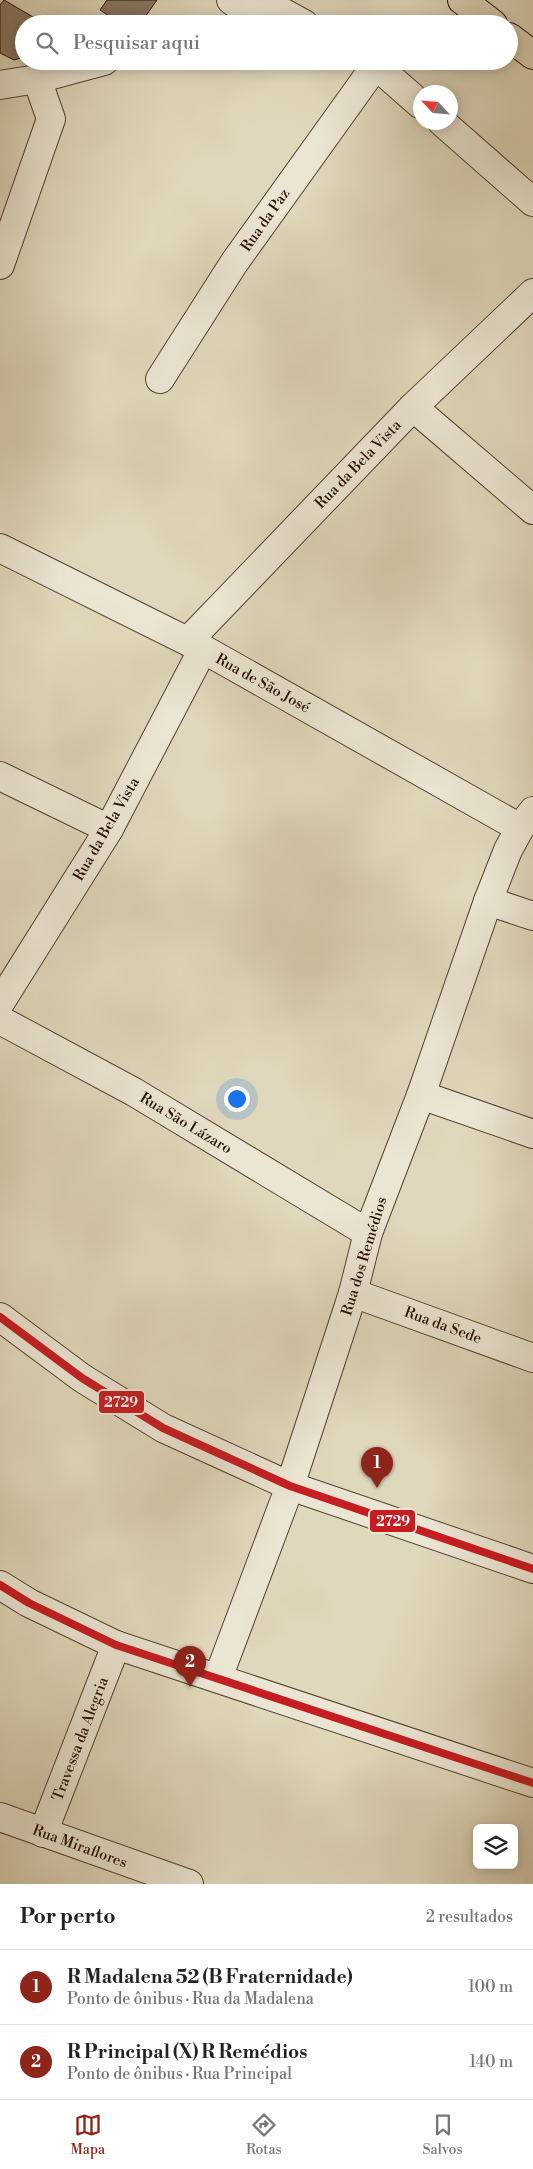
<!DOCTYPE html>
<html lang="pt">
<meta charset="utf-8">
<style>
body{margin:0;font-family:"Libre Bodoni",serif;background:#f6f6f6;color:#222}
.controls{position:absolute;right:15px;bottom:15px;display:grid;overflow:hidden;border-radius:8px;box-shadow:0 2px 12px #0003}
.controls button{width:45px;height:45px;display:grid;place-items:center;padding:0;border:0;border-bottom:1px solid #e0e0e0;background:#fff;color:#222;font:25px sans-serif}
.compass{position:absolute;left:413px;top:85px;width:45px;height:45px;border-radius:50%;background:#fff;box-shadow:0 2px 12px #0003;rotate:296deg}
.you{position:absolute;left:236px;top:1098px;width:18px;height:18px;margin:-12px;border:4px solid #fff;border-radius:50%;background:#1a73e8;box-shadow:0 0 0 8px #1a73e833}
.badge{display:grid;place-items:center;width:32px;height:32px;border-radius:50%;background:#8f2418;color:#fff;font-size:16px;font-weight:700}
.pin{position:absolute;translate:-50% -41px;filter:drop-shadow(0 1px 2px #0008)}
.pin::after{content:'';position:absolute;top:26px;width:18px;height:15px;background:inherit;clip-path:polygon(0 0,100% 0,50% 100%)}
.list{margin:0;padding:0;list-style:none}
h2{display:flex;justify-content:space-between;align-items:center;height:65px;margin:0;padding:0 20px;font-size:21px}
h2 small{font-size:16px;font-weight:400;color:#767676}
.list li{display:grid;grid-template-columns:32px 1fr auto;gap:15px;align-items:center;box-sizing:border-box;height:75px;padding:0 20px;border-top:1px solid #e0e0e0}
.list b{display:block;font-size:19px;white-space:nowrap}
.list p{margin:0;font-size:16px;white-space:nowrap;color:#767676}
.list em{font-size:16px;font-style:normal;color:#767676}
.icon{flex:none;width:28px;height:28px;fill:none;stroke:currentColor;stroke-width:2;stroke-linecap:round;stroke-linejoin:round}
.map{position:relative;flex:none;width:533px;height:1884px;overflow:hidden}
.search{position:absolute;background:#fff;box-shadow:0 2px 12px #0003;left:15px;right:15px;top:15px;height:55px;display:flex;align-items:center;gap:12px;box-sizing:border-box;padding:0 18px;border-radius:28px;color:#767676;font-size:19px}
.sheet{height:215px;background:#fff}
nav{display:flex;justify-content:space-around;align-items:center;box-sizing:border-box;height:70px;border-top:1px solid #e0e0e0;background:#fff;font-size:14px;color:#767676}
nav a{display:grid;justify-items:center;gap:2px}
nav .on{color:#8f2418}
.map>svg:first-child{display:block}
.building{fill:#877864;stroke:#260f05}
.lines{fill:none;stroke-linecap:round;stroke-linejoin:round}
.street-casing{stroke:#544133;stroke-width:30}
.highway-casing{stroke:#260f05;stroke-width:30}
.street{stroke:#ebe6d3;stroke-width:28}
.highway{stroke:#e0d8bc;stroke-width:28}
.bus-1-casing{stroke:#ebe6d3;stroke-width:11}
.bus-1{stroke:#c61d23;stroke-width:8}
.labels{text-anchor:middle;stroke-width:4;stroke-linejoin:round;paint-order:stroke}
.street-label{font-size:15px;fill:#260f05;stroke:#ebe6d3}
.line-badge{stroke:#ebe6d3;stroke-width:2}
.badge-label{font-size:14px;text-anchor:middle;font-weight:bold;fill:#fff}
</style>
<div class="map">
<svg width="533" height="1884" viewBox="0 0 533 1884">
<rect width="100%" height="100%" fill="#e0d8bc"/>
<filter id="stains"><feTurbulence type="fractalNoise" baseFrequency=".004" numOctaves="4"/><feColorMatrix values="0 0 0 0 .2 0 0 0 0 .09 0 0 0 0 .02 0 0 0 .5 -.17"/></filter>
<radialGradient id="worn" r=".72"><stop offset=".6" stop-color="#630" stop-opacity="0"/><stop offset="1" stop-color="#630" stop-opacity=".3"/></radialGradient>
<g class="building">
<polygon points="4,0 45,24 24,24 24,57 14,60 0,53 0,5"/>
<polygon points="107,0 157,0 140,24 121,24 100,10"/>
</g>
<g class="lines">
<defs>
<g id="street">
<polyline points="231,0 235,3 284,13 304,24"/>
<polyline points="371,61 420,104"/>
<polyline points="0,85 37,79 104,61"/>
<polyline points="442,122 533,202"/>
<polyline points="0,265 51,119 37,79"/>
<polyline points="160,379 234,263 376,65"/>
<polyline points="413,407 533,510"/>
<polyline points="0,548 203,649 520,828"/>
<polyline points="188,641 413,407 533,293"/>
<polyline points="0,776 109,829"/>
<polyline points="488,901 533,916"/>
<polyline points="0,1003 109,829 203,649"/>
<polyline points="0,1020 134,1092 368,1233"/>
<polyline points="421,1095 533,1134"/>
<polyline points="353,1293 533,1358"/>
<polyline points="0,1317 82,1378 163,1428 290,1486 533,1569"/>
<polyline points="0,1585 29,1603 116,1645 533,1783"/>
<polyline points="218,1678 290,1486 353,1293 368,1233 421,1095 488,901 508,850 520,828 533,811"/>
<polyline points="0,1817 189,1884"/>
<polyline points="43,1833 116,1645"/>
</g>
<g id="highway">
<polyline points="462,0 493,24"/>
<polyline points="509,37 533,55"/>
</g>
</defs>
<use href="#street" class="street-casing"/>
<use href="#highway" class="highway-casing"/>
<use href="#street" class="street"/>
<use href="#highway" class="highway"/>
<defs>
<g id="bus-1">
<polyline points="0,1317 82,1378 163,1428 290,1486 533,1569"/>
<polyline points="0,1585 29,1603 116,1645 533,1783"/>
</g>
</defs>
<use href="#bus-1" class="bus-1-casing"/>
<use href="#bus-1" class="bus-1"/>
</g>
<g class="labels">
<g class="street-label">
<text transform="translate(265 220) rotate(-55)" y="5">Rua da Paz</text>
<text transform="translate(358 464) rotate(-46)" y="5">Rua da Bela Vista</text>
<text transform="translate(263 683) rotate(29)" y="5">Rua de São José</text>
<text transform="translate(106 829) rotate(-60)" y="5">Rua da Bela Vista</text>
<text transform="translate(186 1123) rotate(31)" y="5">Rua São Lázaro</text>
<text transform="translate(364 1256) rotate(-73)" y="5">Rua dos Remédios</text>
<text transform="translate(443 1325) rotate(20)" y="5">Rua da Sede</text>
<text transform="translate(80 1739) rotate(-69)" y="5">Travessa da Alegria</text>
<text transform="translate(80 1846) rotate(20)" y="5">Rua Miraflores</text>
</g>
</g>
<g class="line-badge">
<rect x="98" y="1390" width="47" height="24" rx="5" fill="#c61d23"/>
<rect x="369" y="1509" width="47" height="24" rx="5" fill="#c61d23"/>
</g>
<g class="badge-label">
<text x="121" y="1407">2729</text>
<text x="393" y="1526">2729</text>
</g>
<rect width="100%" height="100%" filter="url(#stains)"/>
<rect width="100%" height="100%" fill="url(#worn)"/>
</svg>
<div class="controls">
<button><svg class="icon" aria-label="layers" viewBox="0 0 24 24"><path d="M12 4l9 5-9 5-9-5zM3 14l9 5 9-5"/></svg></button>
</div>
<svg class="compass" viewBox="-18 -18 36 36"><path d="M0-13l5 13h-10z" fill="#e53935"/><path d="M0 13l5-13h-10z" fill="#767676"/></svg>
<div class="you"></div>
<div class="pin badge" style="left:377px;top:1488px">1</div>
<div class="pin badge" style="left:190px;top:1687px">2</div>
<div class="search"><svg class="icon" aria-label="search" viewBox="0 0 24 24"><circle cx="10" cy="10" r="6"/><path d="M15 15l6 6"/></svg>Pesquisar aqui</div>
</div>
<section class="sheet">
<h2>Por perto<small>2 resultados</small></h2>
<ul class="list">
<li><span class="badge">1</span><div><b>R Madalena 52 (B Fraternidade)</b><p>Ponto de ônibus · Rua da Madalena</p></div><em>100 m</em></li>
<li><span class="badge">2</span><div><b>R Principal (X) R Remédios</b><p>Ponto de ônibus · Rua Principal</p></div><em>140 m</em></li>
</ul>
</section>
<nav>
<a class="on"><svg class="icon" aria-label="map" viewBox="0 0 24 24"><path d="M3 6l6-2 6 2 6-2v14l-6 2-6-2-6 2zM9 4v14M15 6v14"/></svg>Mapa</a>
<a><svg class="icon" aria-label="directions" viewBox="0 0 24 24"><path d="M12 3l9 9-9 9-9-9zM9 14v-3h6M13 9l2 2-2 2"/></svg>Rotas</a>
<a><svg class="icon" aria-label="saved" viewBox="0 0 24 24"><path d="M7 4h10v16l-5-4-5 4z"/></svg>Salvos</a>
</nav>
